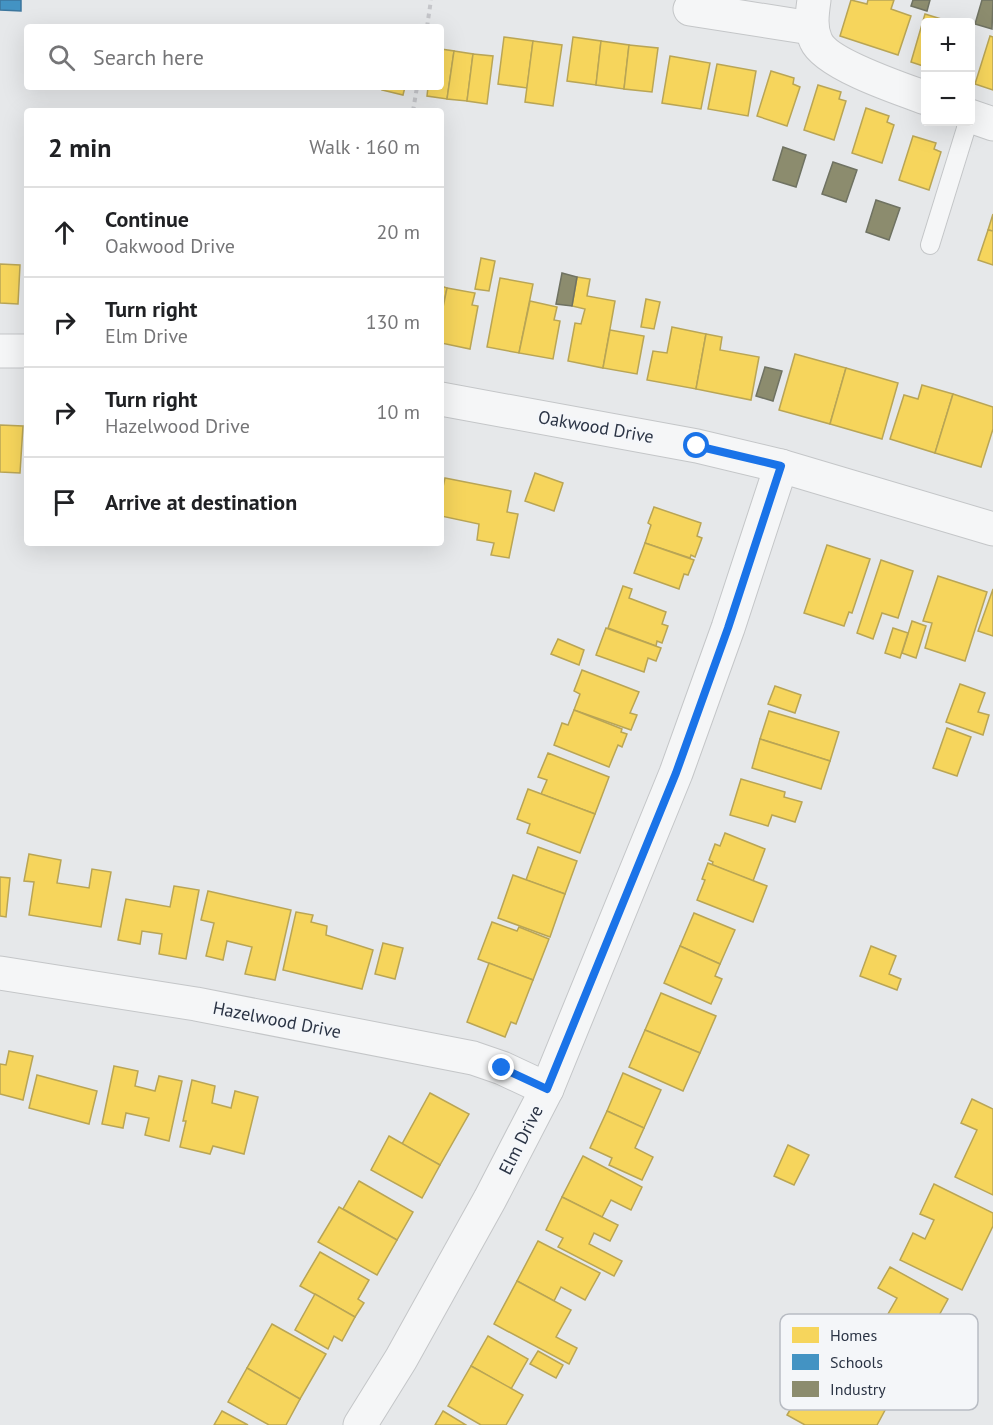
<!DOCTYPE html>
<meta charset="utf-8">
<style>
body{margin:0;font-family:"PT Sans",sans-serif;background:#f6f6f6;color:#202124}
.controls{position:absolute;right:18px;top:18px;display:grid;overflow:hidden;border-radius:6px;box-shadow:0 6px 24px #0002}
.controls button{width:54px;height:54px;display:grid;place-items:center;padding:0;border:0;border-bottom:2px solid #e0e0e0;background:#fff;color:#202124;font:30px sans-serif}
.stop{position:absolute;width:18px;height:18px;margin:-14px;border:4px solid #1a73e8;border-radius:50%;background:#fff}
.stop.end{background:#1a73e8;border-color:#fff;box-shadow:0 2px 6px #0008}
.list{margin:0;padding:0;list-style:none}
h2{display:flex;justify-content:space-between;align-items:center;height:78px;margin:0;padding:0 24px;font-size:26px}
h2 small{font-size:20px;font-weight:400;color:#757577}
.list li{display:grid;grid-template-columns:39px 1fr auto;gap:18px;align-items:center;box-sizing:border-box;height:90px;padding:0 24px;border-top:2px solid #e0e0e0}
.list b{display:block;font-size:22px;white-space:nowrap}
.list p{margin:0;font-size:20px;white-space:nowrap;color:#757577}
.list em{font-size:20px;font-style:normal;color:#757577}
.icon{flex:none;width:33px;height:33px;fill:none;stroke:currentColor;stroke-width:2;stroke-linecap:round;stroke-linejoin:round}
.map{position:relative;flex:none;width:993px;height:1425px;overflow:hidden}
.search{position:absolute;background:#fff;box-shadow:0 6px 24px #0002;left:24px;top:24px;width:420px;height:66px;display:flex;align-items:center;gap:15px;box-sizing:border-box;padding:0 21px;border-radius:6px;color:#757577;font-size:22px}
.panel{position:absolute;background:#fff;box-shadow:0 6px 24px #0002;left:24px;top:108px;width:420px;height:438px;border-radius:6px}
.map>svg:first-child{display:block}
.homes{fill:#f6d55c;stroke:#b9a555;stroke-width:1.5}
.schools{fill:#4393c3;stroke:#3c769d;stroke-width:1.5}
.industry{fill:#8c8c6e;stroke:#6f7262;stroke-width:1.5}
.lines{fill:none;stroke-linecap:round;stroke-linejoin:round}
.lane-casing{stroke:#c4c6c8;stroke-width:20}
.street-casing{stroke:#c4c6c8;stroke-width:35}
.path{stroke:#c5c6ca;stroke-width:4;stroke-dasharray:4.5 4.5;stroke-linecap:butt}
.lane{stroke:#f5f6f7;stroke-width:18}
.street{stroke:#f5f6f7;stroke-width:33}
.route{stroke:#1a73e8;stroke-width:8}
.labels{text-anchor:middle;stroke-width:6;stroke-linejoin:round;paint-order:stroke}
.street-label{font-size:18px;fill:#2b3445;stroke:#f4f6f9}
.key{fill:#f4f6f9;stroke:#b8bcc3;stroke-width:1.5}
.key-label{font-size:16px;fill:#2b3445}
</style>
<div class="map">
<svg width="993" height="1425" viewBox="0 0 993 1425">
<rect width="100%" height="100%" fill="#e6e8ea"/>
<g class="homes">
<polygon points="851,0 867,4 868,0 894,0 891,9 911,16 898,55 840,36"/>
<polygon points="925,14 951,22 926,22 926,67 911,62"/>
<polygon points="990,36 993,37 993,90 975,84"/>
<polygon points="504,37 533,41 527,88 498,84"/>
<polygon points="573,37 601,41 596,85 567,81"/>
<polygon points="533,41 562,45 553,106 525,102"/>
<polygon points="601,41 629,45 624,89 596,85"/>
<polygon points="629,45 658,48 652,92 624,89"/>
<polygon points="441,49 454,51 447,99 427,96 428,87 441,87"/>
<polygon points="454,51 473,54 467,101 447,99"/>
<polygon points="473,54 493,56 487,104 467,101"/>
<polygon points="670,56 710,63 701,109 662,103"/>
<polygon points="717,64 756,71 748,116 708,109"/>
<polygon points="771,71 794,78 793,84 800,87 787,126 757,116"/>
<polygon points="818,85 841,92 839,99 846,101 834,140 804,130"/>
<polygon points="383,87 405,87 403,95 382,90"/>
<polygon points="866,108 889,116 887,122 894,125 882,163 852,153"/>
<polygon points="913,136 936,143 934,149 941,152 929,190 899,180"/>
<polygon points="993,214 993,231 988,230"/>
<polygon points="988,230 993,231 993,265 978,260"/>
<polygon points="481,258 495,261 489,291 475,289"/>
<polygon points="0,264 20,265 18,304 0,303"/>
<polygon points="577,277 590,279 587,296 615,301 603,368 568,361 575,323 581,324 585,309 572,306"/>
<polygon points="500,278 533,284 519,353 487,347"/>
<polygon points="441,286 447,288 441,317"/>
<polygon points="447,288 475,293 472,305 478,306 470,349 441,343 441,317"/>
<polygon points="646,299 660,302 654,329 641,327"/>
<polygon points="530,301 557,307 554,320 560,321 553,359 519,353"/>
<polygon points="672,327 706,334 696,389 647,380 653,351 667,353"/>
<polygon points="610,330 644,336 637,374 603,368"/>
<polygon points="706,334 722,337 720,350 759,357 751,400 696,389"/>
<polygon points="795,354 846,368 830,424 779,410"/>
<polygon points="846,368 898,383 882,439 830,424"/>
<polygon points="922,385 953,394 935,453 890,439 904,395 918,399"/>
<polygon points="953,394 993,407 993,429 981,467 935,453"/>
<polygon points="0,425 23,426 20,473 0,472"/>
<polygon points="535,473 563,483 554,511 525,501"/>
<polygon points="445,478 511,491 507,512 518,514 509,558 491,555 494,543 477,540 479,524 441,516 441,496"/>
<polygon points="654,507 701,523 697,536 702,538 695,557 691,555 690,558 645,543 651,525 648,523"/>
<polygon points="645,543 694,560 688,575 684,574 679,589 634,573"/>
<polygon points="827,545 870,559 852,613 849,612 844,626 804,613"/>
<polygon points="881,560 913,571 898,618 882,613 873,639 857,633"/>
<polygon points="938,576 987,592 965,661 925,648 932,623 923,621"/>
<polygon points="623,586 632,589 629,598 666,612 662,624 668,626 662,643 657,641 656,646 608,628"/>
<polygon points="993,589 993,636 978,631"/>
<polygon points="912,621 926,626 916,658 902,653"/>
<polygon points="606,628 661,648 656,661 648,658 644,672 596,655"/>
<polygon points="893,628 908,633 900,658 885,653"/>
<polygon points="558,639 584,650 579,665 551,654"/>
<polygon points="582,670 639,692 630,713 637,715 631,730 574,710 580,694 574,691"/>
<polygon points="960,684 985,693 978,712 989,715 983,735 946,722"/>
<polygon points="775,686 801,695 795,713 768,704"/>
<polygon points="574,710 622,729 621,732 627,734 622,747 618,745 609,767 554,745 562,723 568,725"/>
<polygon points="769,711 839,732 830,761 760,739"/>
<polygon points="947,728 971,737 957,776 933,768"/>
<polygon points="760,739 830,761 821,789 752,768"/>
<polygon points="548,753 609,777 595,814 541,794 547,780 538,777"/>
<polygon points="741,779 785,792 784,797 802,802 795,822 772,815 768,826 730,815"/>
<polygon points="528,789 595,814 580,853 527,833 530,824 517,819"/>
<polygon points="725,833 765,849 753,881 712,865 713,862 709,860 715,844 720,846"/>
<polygon points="538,847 577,861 565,894 526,880"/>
<polygon points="29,854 61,860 57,883 89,888 92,869 111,872 101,927 29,915 34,882 24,881"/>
<polygon points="708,863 767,886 753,922 697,900 705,880 702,879"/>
<polygon points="513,875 565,894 550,937 498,918"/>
<polygon points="0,877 10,878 6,917 0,916"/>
<polygon points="174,886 199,890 186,959 159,954 162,934 142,931 140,944 118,940 126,899 170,907"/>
<polygon points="208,891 291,910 275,980 245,974 252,947 227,941 223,960 206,956 214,923 201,920"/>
<polygon points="296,912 313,915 311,922 327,926 326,935 373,950 362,989 283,970"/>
<polygon points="694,913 735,930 720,964 680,946"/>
<polygon points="492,922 517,931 519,927 549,939 533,980 478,959"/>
<polygon points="383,943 403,948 395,979 375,974"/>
<polygon points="680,946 720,964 715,976 722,979 711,1004 664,983"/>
<polygon points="871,946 896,956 889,974 901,979 897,990 860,976"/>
<polygon points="489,963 533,980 516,1024 511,1022 505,1037 467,1022"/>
<polygon points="661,993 716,1016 700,1053 645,1030"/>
<polygon points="645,1030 700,1053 683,1091 629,1067"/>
<polygon points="9,1051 33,1056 23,1100 0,1094 0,1064 6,1065"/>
<polygon points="114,1066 138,1071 135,1086 155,1091 159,1076 182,1081 169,1141 145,1135 149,1118 126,1113 123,1128 102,1124"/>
<polygon points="623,1073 661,1090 644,1128 607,1111"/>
<polygon points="37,1075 97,1091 89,1124 29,1108"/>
<polygon points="192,1080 215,1086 212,1103 231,1108 235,1091 258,1097 244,1154 213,1146 210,1154 180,1147 186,1121 183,1121"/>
<polygon points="430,1093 469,1114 440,1165 402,1144"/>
<polygon points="972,1099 993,1109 993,1195 955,1177 977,1130 961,1123"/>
<polygon points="607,1111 644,1128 635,1148 653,1157 642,1180 609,1165 612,1158 590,1148"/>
<polygon points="389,1136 440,1165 422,1198 371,1170"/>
<polygon points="788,1145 809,1155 794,1185 774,1176"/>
<polygon points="583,1156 642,1187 631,1210 611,1200 602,1217 562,1197"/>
<polygon points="359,1181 413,1212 397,1240 343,1209"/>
<polygon points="934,1184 993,1213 993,1226 962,1290 900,1260 913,1233 925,1239 934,1220 920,1214"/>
<polygon points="562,1197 618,1225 610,1241 594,1233 589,1244 622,1261 614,1276 558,1247 563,1238 546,1230"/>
<polygon points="339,1207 397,1240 377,1275 318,1242"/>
<polygon points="538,1241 600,1273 585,1300 561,1287 554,1301 517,1281"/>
<polygon points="320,1252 369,1280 358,1299 364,1303 355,1317 300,1286"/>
<polygon points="890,1267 948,1299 911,1366 871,1344 897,1298 878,1288"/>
<polygon points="517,1281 571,1310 556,1337 577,1348 569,1364 494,1324"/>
<polygon points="315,1294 355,1317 342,1341 334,1336 328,1349 295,1330"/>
<polygon points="272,1324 326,1354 300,1399 247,1368"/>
<polygon points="488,1336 528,1359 511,1389 471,1366"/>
<polygon points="538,1351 563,1365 556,1378 530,1364"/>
<polygon points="849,1360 897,1388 877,1425 805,1425 787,1415 801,1391 819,1402 822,1397 839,1407 852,1384 839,1377"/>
<polygon points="471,1366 523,1395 506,1425 481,1425 448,1406"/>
<polygon points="247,1368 300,1399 286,1425 269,1425 228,1402"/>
<polygon points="222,1411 248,1425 214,1425"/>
<polygon points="443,1411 466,1425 435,1425"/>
</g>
<polygon class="schools" points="0,0 21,0 21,11 0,10"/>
<g class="industry">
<polygon points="913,0 930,0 927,11 911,6"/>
<polygon points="982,0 993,0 992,29 975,24"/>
<polygon points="783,147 806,155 796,187 773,180"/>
<polygon points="833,162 857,170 846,202 822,194"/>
<polygon points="876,200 900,208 889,240 866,232"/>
<polygon points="562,273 577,277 572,306 556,304"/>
<polygon points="765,367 782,371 773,401 756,396"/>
</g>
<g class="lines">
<defs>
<polyline id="lane" points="930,245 968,122"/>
<g id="street">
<path d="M814 0C812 14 810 28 816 41 826 64 901 89 926 98"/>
<polyline points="690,9 811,28"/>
<polyline points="970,116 993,124"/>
<polyline points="0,351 27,351"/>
<polyline points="441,399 697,446 781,466 993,529"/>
<polyline points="0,973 196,1004 473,1058 502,1068 547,1089"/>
<polyline points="360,1425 401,1359 490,1199 547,1089 676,773 728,628 781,466"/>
</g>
</defs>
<use href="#lane" class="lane-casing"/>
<use href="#street" class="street-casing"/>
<g class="path">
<polyline points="427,27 431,0"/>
<polyline points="413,111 417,87"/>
</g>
<use href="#lane" class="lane"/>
<use href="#street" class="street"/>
</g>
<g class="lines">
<polyline class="route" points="502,1068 547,1089 676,773 728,628 781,466 697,446"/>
</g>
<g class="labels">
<g class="street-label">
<text transform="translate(596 427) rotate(10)" y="6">Oakwood Drive</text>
<text transform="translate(277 1020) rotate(11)" y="6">Hazelwood Drive</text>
<text transform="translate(521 1140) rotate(-63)" y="6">Elm Drive</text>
</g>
</g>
<rect x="780" y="1314" width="198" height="96" rx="9" class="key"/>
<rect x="792" y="1327" width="27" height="16" fill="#f6d55c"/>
<rect x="792" y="1354" width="27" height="16" fill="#4393c3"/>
<rect x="792" y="1381" width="27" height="16" fill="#8c8c6e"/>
<g class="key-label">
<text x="830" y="1341">Homes</text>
<text x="830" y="1368">Schools</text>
<text x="830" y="1395">Industry</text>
</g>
</svg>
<div class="controls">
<button>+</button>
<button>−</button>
</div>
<div class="stop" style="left:697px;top:446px"></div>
<div class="stop end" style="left:502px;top:1068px"></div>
<div class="search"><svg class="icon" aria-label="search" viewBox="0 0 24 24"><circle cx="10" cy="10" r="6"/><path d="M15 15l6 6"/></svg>Search here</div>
<section class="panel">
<h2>2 min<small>Walk · 160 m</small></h2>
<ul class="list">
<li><svg class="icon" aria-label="ahead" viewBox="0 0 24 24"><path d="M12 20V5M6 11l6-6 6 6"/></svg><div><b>Continue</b><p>Oakwood Drive</p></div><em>20 m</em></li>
<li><svg class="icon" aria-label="right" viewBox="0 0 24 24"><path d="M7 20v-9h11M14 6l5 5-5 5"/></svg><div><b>Turn right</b><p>Elm Drive</p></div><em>130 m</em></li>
<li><svg class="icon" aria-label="right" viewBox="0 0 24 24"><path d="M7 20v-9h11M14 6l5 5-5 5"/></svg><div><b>Turn right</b><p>Hazelwood Drive</p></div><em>10 m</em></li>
<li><svg class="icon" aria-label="arrive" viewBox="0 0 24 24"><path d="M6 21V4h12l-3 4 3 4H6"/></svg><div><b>Arrive at destination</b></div></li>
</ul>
</section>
</div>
